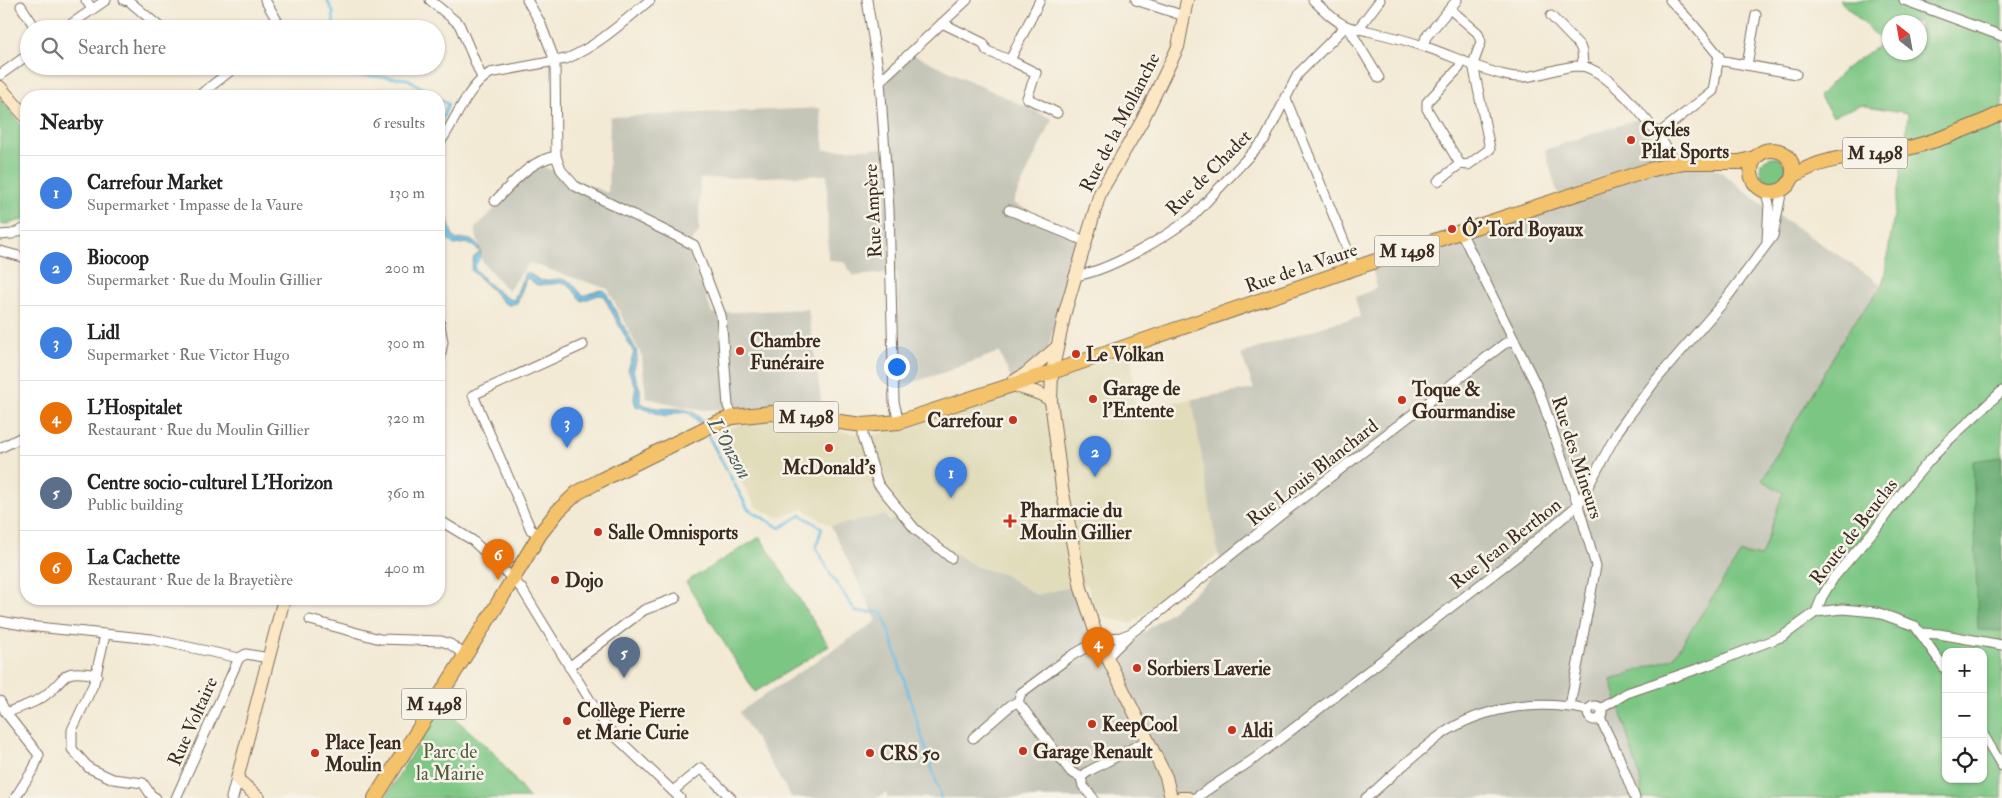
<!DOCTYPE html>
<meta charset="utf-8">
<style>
body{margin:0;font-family:"IM FELL Double Pica",serif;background:#f6f6f6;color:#222}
.controls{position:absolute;right:15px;bottom:15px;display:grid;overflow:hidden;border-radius:10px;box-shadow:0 1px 4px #0004}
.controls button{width:45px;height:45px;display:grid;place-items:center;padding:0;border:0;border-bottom:1px solid #e0e0e0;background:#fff;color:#222;font:25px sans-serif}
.compass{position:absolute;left:1882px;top:15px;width:45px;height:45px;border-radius:50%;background:#fff;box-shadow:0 1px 4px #0004;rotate:329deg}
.you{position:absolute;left:896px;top:366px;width:18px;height:18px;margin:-12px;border:4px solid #fff;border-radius:50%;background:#1a73e8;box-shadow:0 0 0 8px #1a73e833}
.badge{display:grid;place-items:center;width:32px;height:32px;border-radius:50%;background:#111827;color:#fff;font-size:16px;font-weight:700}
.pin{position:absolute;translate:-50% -41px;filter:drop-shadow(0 1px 2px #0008)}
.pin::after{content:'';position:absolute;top:26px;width:18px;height:15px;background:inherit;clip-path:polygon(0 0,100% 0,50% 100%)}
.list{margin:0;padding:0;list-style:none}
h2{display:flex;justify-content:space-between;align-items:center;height:65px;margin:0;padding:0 20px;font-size:21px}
h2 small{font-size:16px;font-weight:400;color:#767676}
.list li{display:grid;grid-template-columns:32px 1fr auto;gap:15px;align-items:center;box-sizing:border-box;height:75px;padding:0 20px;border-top:1px solid #e0e0e0}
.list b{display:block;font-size:19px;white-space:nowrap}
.list p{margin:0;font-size:16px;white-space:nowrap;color:#767676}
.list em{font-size:16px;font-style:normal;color:#767676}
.icon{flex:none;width:28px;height:28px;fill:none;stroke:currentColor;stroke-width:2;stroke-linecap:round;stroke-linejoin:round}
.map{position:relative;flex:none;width:2002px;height:798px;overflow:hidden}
.search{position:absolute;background:#fff;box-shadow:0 1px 4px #0004;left:20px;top:20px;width:425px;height:55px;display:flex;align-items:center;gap:12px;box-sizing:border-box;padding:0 18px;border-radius:28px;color:#767676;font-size:19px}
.panel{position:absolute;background:#fff;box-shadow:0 1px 4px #0004;left:20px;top:90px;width:425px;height:515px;border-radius:20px}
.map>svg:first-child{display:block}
.built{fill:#e1dcba}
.industrial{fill:#c5c5b8}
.green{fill:#7cc683;stroke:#5c7850;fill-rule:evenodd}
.forest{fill:#65ab71;stroke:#506a48}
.water{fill:#68bfe5;stroke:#527482}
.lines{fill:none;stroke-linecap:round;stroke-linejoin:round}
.stream{stroke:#68bfe5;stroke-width:2.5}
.minor-casing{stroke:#7b6d5e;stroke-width:11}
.tertiary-casing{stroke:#7b6d5e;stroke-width:13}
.secondary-casing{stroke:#7b6d5e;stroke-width:14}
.primary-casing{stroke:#7b6d5e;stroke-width:16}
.minor{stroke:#fff;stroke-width:9}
.tertiary{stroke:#fff;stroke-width:11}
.secondary{stroke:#fbe7c3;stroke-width:12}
.primary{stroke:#f4c26a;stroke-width:14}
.poi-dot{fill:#c8321e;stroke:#f7f3e8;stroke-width:2}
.labels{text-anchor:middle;stroke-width:5;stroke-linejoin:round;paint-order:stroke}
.shield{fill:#f7f3e8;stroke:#73665b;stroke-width:1}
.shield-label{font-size:18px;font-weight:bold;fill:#3b2a1e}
.street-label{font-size:19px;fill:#3b2a1e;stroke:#f7f3e8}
.poi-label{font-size:19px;font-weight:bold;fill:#3b2a1e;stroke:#f7f3e8;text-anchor:start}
.park-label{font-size:19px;fill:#4e593c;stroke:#f7f3e8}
.water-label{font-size:20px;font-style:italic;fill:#48575a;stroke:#f7f3e8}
</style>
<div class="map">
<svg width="2002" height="798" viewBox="0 0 2002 798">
<rect width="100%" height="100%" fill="#f7f3e8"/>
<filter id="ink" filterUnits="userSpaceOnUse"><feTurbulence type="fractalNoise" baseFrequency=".02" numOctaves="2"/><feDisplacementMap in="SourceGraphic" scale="10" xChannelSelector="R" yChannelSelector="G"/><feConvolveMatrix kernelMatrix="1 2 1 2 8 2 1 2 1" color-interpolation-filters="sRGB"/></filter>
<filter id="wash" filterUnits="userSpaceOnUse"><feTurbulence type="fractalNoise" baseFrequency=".0096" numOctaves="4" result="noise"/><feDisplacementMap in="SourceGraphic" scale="20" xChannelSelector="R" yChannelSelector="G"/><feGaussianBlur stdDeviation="1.12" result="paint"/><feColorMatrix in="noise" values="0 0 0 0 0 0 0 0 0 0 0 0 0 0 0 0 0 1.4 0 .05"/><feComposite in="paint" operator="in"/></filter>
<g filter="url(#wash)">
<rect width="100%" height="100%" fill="#f3ead5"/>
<polygon class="built" points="1131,352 1136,409 1192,399 1218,554 1131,624 1096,614 1087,584 1036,595 1005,574 977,567 889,522 884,515 831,526 803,509 779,518 756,507 713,433 762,418 851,433 872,435 896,430 1040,379"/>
<g class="industrial">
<polygon points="908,52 1052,119 1013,203 1080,233 1048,349 1011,379 999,352 939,374 901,386 897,272 854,276 843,261 828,260 827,175 700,179 699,232 687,248 712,313 808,309 823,414 762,408 699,410 646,398 642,357 608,289 529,263 508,291 482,261 475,228 539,165 608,193 610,117 820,108 824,150 887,148 884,72"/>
<polygon points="1638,119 1671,158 1717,169 1763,205 1883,285 1850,328 1762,480 1783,492 1761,558 1741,553 1673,658 1611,680 1640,778 1642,798 888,798 886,793 877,798 792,798 739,712 877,621 831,526 885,515 889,522 904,514 926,535 977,567 1004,574 1036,595 1072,587 1083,622 1096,652 1119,653 1225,568 1218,554 1192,399 1254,389 1241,354 1334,323 1360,317 1355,297 1377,288 1372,268 1558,195 1545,150"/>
</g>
<g class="green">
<path d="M1839 0H2002V798H1642L1640 778 1611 680 1673 658 1741 553 1761 557 1783 493 1762 480 1850 328 1883 285 1906 138 1908 113 1860 105 1833 116 1819 96 1845 69 1879 45 1880 39ZM1890 22H1920V52H1890ZM1946 652H1983V779H1946Z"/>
<polygon points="0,97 26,132 26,219 3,225 0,223"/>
<circle cx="1773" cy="170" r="13"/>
<polygon points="760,537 829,646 755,692 686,582"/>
<polygon points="441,706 491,750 529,798 385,798"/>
</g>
<polygon class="forest" points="2002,457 2002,631 1978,630 1973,461"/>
<path class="water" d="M439 191 453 237 457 240C468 237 478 241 481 253L474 268C480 276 505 301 514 300L525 273 527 272 541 281 561 279 571 282 583 296 600 290 605 291 636 350 637 357 633 371 640 389V402C659 417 691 398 703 423L700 424 689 413 679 412 665 416 636 406 634 399 636 387 628 370 634 353 603 295H598L582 301 570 286 565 283 537 285 528 278 526 279 517 303 509 305 503 302 491 289 471 270 474 257 480 252 478 249 467 243 454 245C441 234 448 231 443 219 438 209 439 203 439 191Z"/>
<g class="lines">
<g class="stream">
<polyline points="327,0 333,12 334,29"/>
<polyline points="340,66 343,76 370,76 408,79 435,96"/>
<polyline points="439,99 448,104 439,128"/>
<polyline points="474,266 480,256"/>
<polyline points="706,432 748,509 780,528 801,515 822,528 816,547 831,575 856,612 883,612 941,798"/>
</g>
</g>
</g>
<g filter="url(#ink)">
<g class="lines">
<defs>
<g id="minor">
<polyline points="86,0 92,9"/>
<polyline points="124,0 129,1 162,29"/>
<polyline points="265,0 282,29"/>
<polyline points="430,0 459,24 482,78"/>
<polyline points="527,0 540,22 555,61"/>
<polyline points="867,0 880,81 889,209 894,402 899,422"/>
<polyline points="1136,0 1184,16"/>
<path d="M1313 0C1323 9 1336 23 1349 27 1355 29 1362 29 1368 31 1386 35 1405 40 1423 46 1451 55 1479 70 1509 76 1534 81 1555 66 1580 66 1608 67 1665 138 1675 164"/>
<polyline points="1904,0 2002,36"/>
<polyline points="21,6 36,29"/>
<polyline points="1450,9 1478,33 1481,42 1473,64 1490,149 1468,165 1460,164 1427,109 1427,102 1459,68 1462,60"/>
<polyline points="1551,16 1580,46 1582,52 1583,66"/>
<polyline points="942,23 983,43 987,51 1010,60 1040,0"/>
<polyline points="1348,27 1379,78"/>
<polyline points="64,29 106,0"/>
<polyline points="1358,29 1380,0"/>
<polyline points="1423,46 1426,37 1457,0"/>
<polyline points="1010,60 1036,73 1027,98 1057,113"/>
<polyline points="1718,60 1796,74"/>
<polyline points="555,61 556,156 561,170 575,186 694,245 721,315 728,406 733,417"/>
<polyline points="1747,65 1756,15"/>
<polyline points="0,75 29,54"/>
<polyline points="880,81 967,0"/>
<polyline points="198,96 237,66"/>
<polyline points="1285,97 1355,268"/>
<polyline points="1658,134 1713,91 1719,56 1692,23 1670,0"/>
<path d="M439 144C456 121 465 89 490 73L566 59C598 46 624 21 650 0"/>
<polyline points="1438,181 1460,164"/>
<polyline points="1765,190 1769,204 1767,241"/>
<path d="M495 201C514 182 529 161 556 156"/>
<polyline points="1009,210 1085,241"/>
<polyline points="1463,231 1464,238 1539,391 1578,505 1596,566 1570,706"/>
<polyline points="0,235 12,234 26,228"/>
<polyline points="0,251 26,258"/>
<path d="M1074 276C1108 272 1166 237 1193 216L1265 139 1298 74 1342 30 1348 27"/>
<polyline points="439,319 443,342 439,364"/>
<polyline points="863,425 863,436 878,484 915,529 951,558"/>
<polyline points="0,448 26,435"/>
<polyline points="439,520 472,540 513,579 522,589 604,723 614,735 680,798"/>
<polyline points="540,534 531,530 473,395 583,345"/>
<polyline points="1816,612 1842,609 1876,612 1915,626 1946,670"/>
<polyline points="310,620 380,639 441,641 450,644 465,655"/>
<polyline points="0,621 28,626 152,639 239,658 246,654 269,658"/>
<polyline points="1920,633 1939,634 2002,645"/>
<polyline points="105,635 94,683 72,730 72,749 89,768 113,779 143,783 151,795 156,798"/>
<polyline points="1099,639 1121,637 1131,633 1157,614 1282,514 1504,344 1514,340"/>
<polyline points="1107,657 1129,635"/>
<polyline points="569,667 644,610 676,598"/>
<polyline points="0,701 6,713 39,755 34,768 15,798"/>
<polyline points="1018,702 1071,772 1081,777 1083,786 1093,798"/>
<circle cx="1595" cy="713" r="7"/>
<polyline points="1602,708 1627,693 1706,666 1783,636 1816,612 1822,597 1834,577 1877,527 1905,489 1929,461 1949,440 2002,391"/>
<path d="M6 713C17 708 33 704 43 697 70 678 57 668 97 675"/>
<polyline points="1600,718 1618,755 1635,798"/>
<polyline points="1983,734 2002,766"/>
<polyline points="973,738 1011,705 1018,702 1021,693 1071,656 1099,640"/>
<polyline points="1081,777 1089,771 1148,740"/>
<polyline points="673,791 701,768 731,798"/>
<polyline points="176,798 239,658"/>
<polyline points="1195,798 1254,759 1516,557 1578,505 1618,431 1628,417 1656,380 1722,304 1773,236 1782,189"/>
<path d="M1366 798C1374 792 1381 785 1389 778 1403 765 1418 753 1433 741 1475 707 1535 699 1587 710"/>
</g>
<polyline id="tertiary" points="232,798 237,779"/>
<g id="secondary">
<polyline points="0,87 26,117"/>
<polyline points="1014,381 1025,374 1057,347"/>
<path d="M1014 385C1027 391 1041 391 1051 401"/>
<polyline points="259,798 237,779 284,599"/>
<polyline points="1171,798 1166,777 1109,661 1094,628 1081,588 1062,488 1051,401 1052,372 1065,312 1100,193 1142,121 1178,47 1187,0"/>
<polyline points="1180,798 1188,798"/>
</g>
<g id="primary">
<circle cx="1772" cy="171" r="21"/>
<path d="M1793 176C1826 155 1867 156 1904 149 1939 141 1970 128 2002 113"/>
<polyline points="375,798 494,610 540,534 558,511 577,493 599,481 716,423 733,417 771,413 863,425 899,422 1052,372 1463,231 1649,170 1684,162 1740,162 1755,158"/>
</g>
</defs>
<use href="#minor" class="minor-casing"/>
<use href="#tertiary" class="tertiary-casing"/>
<use href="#secondary" class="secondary-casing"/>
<use href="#primary" class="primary-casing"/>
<use href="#minor" class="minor"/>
<use href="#tertiary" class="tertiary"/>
<use href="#secondary" class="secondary"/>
<use href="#primary" class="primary"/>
</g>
</g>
<g class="poi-dot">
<circle cx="1631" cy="140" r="5"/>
<circle cx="1452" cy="229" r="5"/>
<circle cx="740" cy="351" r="5"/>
<circle cx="1076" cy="354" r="5"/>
<circle cx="1093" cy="399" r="5"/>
<circle cx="1402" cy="400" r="5"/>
<circle cx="1013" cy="420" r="5"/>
<circle cx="829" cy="448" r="5"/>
<path d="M1007.5 513.5h5v5h5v5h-5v5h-5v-5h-5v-5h5z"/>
<circle cx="598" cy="532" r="5"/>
<circle cx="555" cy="580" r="5"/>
<circle cx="1137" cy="668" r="5"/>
<circle cx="567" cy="721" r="5"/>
<circle cx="1092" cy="724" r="5"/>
<circle cx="1232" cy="730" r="5"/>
<circle cx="1023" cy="751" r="5"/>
<circle cx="315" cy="753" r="5"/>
<circle cx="870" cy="753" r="5"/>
</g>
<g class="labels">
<g class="shield">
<rect x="1842.5" y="137.5" width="65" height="31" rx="4"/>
<rect x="1374.5" y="235.5" width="65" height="31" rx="4"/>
<rect x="773.5" y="401.5" width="65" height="31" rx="4"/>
<rect x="401.5" y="688.5" width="65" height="31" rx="4"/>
</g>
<g class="shield-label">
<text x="1875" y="159">M 1498</text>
<text x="1407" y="257">M 1498</text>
<text x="806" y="423">M 1498</text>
<text x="434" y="710">M 1498</text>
</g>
<g class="street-label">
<text transform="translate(1119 122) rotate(-63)" y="7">Rue de la Mollanche</text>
<text transform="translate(1208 172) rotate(-45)" y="7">Rue de Chadet</text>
<text transform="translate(872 211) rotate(-93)" y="7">Rue Ampère</text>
<text transform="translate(1301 267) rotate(-19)" y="7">Rue de la Vaure</text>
<text transform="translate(1578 457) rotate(72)" y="7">Rue des Mineurs</text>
<text transform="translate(1312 472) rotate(-38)" y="7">Rue Louis Blanchard</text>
<text transform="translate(1853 531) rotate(-52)" y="7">Route de Beuclas</text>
<text transform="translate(1505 543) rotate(-38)" y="7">Rue Jean Berthon</text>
<text transform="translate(192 721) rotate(-66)" y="7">Rue Voltaire</text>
</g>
<g class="poi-label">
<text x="1641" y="136">Cycles<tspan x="1641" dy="22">Pilat Sports</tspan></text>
<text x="1462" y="236">Ô’ Tord Boyaux</text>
<text x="750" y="347">Chambre<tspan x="750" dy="22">Funéraire</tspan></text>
<text x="1086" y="361">Le Volkan</text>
<text x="1103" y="395">Garage de<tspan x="1103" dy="22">l'Entente</tspan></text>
<text x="1412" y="396">Toque &amp;<tspan x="1412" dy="22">Gourmandise</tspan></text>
<text x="1003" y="427" text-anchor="end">Carrefour</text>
<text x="829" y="474" text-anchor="middle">McDonald's</text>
<text x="1020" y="517">Pharmacie du<tspan x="1020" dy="22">Moulin Gillier</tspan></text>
<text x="608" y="539">Salle Omnisports</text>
<text x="565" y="587">Dojo</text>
<text x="1147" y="675">Sorbiers Laverie</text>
<text x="577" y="717">Collège Pierre<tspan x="577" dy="22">et Marie Curie</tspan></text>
<text x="1102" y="731">KeepCool</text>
<text x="1242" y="737">Aldi</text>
<text x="325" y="749">Place Jean<tspan x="325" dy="22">Moulin</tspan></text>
<text x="1033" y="758">Garage Renault</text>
<text x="880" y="760">CRS 50</text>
</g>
<g class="park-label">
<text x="450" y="758">Parc de<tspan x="450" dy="22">la Mairie</tspan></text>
</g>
<g class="water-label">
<text transform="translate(730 448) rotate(60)" y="7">L'Onzon</text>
</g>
</g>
</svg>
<div class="controls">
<button>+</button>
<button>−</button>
<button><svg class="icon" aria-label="locate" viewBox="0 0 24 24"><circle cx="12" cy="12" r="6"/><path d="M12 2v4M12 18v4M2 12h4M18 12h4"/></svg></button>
</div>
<svg class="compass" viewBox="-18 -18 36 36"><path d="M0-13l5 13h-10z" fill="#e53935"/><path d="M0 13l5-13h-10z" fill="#767676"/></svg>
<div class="you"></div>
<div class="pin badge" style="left:951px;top:498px;background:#3f7fe0">1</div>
<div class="pin badge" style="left:1095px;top:477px;background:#3f7fe0">2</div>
<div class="pin badge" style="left:567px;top:448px;background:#3f7fe0">3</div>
<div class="pin badge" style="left:1098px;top:668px;background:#e8710a">4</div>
<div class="pin badge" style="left:624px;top:678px;background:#5c6f8a">5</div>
<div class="pin badge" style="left:498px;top:580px;background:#e8710a">6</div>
<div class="search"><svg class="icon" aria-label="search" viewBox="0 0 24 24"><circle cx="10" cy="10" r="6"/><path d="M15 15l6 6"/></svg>Search here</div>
<section class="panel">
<h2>Nearby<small>6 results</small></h2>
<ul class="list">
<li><span class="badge" style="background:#3f7fe0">1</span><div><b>Carrefour Market</b><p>Supermarket · Impasse de la Vaure</p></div><em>130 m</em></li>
<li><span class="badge" style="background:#3f7fe0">2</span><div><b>Biocoop</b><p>Supermarket · Rue du Moulin Gillier</p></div><em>200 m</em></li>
<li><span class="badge" style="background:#3f7fe0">3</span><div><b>Lidl</b><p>Supermarket · Rue Victor Hugo</p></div><em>300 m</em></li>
<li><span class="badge" style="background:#e8710a">4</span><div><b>L'Hospitalet</b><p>Restaurant · Rue du Moulin Gillier</p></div><em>320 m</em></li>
<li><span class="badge" style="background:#5c6f8a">5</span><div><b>Centre socio-culturel L'Horizon</b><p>Public building</p></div><em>360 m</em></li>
<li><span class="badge" style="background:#e8710a">6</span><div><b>La Cachette</b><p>Restaurant · Rue de la Brayetière</p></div><em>400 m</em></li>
</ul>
</section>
</div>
